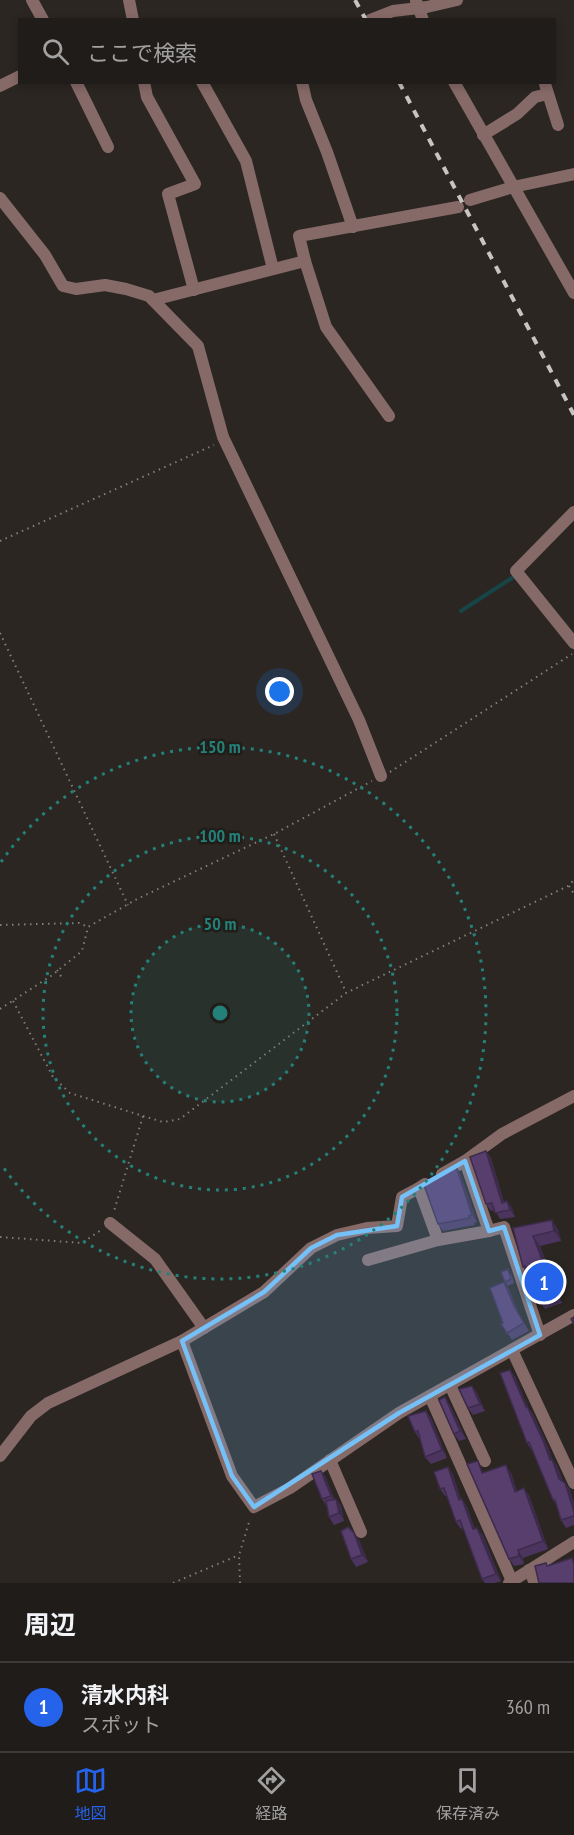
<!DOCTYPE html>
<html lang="ja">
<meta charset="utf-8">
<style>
body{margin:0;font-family:"PT Sans Narrow","Noto Sans JP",sans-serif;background:#282523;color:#f1f3f6}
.you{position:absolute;left:280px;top:692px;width:21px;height:21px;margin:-15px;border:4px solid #fff;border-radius:50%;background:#1a73e8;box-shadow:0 0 0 9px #1a73e833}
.badge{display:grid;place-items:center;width:39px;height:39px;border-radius:50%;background:#2563eb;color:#fff;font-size:20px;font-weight:700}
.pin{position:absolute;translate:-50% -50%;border:3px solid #fff;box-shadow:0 2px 6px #0006}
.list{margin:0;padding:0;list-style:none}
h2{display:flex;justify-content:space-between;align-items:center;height:78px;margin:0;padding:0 24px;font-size:26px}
h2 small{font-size:20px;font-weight:400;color:#a2a1a2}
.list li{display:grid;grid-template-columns:39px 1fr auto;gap:18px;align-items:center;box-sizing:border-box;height:90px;padding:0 24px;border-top:2px solid #3d3a39}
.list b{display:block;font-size:22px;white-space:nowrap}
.list p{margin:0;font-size:20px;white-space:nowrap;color:#a2a1a2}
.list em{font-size:20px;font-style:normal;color:#a2a1a2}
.icon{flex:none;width:33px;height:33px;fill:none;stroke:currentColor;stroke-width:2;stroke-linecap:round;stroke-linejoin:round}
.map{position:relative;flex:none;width:574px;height:1583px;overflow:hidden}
.search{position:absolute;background:#201c1a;box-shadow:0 3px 9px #0003;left:18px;right:18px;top:18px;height:66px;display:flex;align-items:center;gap:15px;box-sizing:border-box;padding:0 21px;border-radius:0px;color:#a2a1a2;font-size:22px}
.sheet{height:168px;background:#201c1a}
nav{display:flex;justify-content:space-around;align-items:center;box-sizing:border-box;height:84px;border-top:2px solid #3d3a39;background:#201c1a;font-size:16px;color:#a2a1a2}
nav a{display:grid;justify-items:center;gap:3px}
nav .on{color:#2563eb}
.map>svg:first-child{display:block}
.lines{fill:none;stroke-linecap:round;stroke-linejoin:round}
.stream{stroke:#174547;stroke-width:4}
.path{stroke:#827e7a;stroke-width:2;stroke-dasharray:1.5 4.5;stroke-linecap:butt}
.minor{stroke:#866a68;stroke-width:12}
.rail{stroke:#c7c4c1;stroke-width:4;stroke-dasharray:8 8;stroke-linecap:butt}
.wall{fill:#4b355e}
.shaded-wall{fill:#3d2b4c}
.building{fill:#573e6d;stroke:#3d2b4c;stroke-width:1.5}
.marked{fill:#75c0f6;fill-opacity:0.2;stroke:#75c0f6;stroke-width:4.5;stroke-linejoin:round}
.ring{fill:none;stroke:#248179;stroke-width:3;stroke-dasharray:3 6}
.centre{fill:#248179;stroke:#211d19;stroke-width:3}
.ring-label{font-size:18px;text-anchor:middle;font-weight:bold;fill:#248179;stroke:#211d19;stroke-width:5;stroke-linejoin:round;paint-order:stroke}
</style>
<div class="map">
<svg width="574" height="1583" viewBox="0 0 574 1583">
<rect width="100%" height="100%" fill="#2b2622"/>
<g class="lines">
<polyline class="stream" points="461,611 515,576"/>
<g class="path">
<polyline points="0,541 214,445"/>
<polyline points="0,633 128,905"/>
<polyline points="390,772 572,654"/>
<polyline points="274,834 346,992"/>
<polyline points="569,886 574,894"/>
<polyline points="0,925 79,923 88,927"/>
<polyline points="57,970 62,978"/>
<polyline points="13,1001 53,1077 70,1093 143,1116 114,1211"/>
<polyline points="0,1009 51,976 82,951 88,927 137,899 274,834 372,781"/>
<polyline points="143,1116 163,1122 180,1119 346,993 568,886 574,880"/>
<polyline points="0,1237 82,1243 101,1230"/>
<polyline points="173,1583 239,1555"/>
<polyline points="240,1583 239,1555 250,1519"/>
</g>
<g class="minor">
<polyline points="32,0 43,20"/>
<polyline points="129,0 133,20"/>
<polyline points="416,1 423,20"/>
<polyline points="370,20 393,11 427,7 457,0"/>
<polyline points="76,82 108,147"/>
<polyline points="144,82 147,97 195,184 168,194 194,290"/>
<polyline points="202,82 246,161 273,269"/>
<polyline points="302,82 306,100 327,152 353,227"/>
<polyline points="454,82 574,293"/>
<polyline points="545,84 558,125"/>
<polyline points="0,86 20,76"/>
<polyline points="483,135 517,114 535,97 548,94"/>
<polyline points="0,198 45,255 63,286 76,289 105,285 126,289 149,296 198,346 223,437 359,720 381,776"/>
<polyline points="470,200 513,187 574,174"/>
<polyline points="305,261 326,327 389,416"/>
<polyline points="153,300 305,261 299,236 458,207"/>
<polyline points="574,512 516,571 574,643"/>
<polyline points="465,1161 502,1134 574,1096"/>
<polyline points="442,1174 465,1161 489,1231 504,1227 540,1335"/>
<polyline points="425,1184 419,1188 438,1240 489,1231"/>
<polyline points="110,1223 155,1259 204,1328"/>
<polyline points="368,1260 438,1240"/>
<polyline points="182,1341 232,1476 254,1507 290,1488 399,1413 574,1315"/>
<polyline points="512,1350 574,1483"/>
<polyline points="450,1385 485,1461"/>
<polyline points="430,1396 512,1581 509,1583"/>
<polyline points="0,1456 31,1416 48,1403 182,1341 264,1292 311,1248 337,1235 367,1228 397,1226 402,1197 419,1188"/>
<polyline points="330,1460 361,1532"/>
<polyline points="529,1570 535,1583"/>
<polyline points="512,1581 574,1542"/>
</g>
<g class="rail">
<polyline points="355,0 366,20"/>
<polyline points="399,82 574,415"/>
</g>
</g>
<g class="wall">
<polygon points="486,1151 491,1158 504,1202 507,1201 512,1208 515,1217 500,1219 495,1210 491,1211 486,1204"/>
<polygon points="460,1173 477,1222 474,1223 475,1225 443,1231 438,1224"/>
<polygon points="513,1228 558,1229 561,1241 540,1246 562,1303 545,1309 538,1300 528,1275 523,1267"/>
<polygon points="511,1273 514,1283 508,1286 505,1282"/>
<polygon points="504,1282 509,1289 519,1314 529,1331 512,1340 501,1324 503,1323"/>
<polygon points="510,1370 515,1377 527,1406 533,1414 549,1450 552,1459 557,1466 563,1481 570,1490 574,1503 574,1525 566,1528 561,1520 557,1506 553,1500 533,1450 532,1451 527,1443"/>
<polygon points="472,1386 477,1393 485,1411 473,1415 468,1408"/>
<polygon points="450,1405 466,1439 459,1441 454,1434"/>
<polygon points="426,1411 431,1418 447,1458 431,1464 425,1457 420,1440 415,1432"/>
<polygon points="448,1467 453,1475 461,1500 462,1499 467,1507 475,1529 483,1535 501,1581 495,1583 485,1583 482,1579 463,1528 461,1529 456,1522 447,1496 445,1496 440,1489"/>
<polygon points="483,1469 484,1472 511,1473 517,1491 529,1495 548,1549 523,1558 524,1564 514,1566 509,1559"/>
<polygon points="321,1471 326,1478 334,1499 336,1499 341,1506 344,1521 334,1525 329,1517 327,1507 322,1499"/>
<polygon points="359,1540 368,1562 356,1567 351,1559"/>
</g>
<g class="shaded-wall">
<polygon points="486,1151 491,1158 506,1210 502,1203"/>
<polygon points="456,1166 460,1173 477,1222 472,1215"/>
<polygon points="507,1201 512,1208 515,1217 510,1210"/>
<polygon points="552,1220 558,1229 561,1241 554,1231"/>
<polygon points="533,1236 540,1246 562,1303 555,1293"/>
<polygon points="504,1282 509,1289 519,1314 529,1331 514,1306"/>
<polygon points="510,1370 515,1377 531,1414 526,1407"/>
<polygon points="472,1386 477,1393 485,1411 480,1404"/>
<polygon points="445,1397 450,1405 466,1439 460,1431"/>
<polygon points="527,1406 533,1414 549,1450 552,1459 557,1466 565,1486 559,1479 550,1460"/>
<polygon points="426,1411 431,1418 447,1458 442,1450"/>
<polygon points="506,1465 511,1473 520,1499 515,1492"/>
<polygon points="448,1467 453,1475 464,1508 459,1500"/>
<polygon points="321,1471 326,1478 336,1503 331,1496"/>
<polygon points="565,1483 570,1490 574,1503 574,1512"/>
<polygon points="524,1488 529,1495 548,1549 543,1541"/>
<polygon points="336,1499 341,1506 344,1521 339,1513"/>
<polygon points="462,1499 467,1507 478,1537 473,1529"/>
<polygon points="477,1528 483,1535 501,1581 496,1574"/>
<polygon points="354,1533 359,1540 368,1562 362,1555"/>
<polygon points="518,1550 523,1558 524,1564 519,1556"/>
</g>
<g class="building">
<polygon points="486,1151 502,1203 507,1201 510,1210 495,1213 492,1203 486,1204 470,1157"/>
<polygon points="456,1166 472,1215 469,1216 470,1218 438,1224 424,1185"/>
<polygon points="552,1220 554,1231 533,1236 555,1293 538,1300 525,1266 523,1267 513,1228"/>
<polygon points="508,1269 511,1279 505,1282 501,1272"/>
<polygon points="504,1282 514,1306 524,1323 507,1333 501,1324 503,1323 490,1288"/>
<polygon points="574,1317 574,1324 571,1319"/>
<polygon points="510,1370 526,1407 527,1406 544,1443 550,1460 552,1459 559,1479 565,1483 574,1512 574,1516 561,1520 555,1500 553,1500 529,1442 527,1443 500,1373"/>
<polygon points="472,1386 480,1404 468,1408 459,1389"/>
<polygon points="445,1397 460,1431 454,1434 439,1400"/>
<polygon points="426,1411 442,1450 425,1457 418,1431 415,1432 408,1416"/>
<polygon points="478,1461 482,1473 506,1465 515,1492 524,1488 543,1541 518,1550 519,1556 509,1559 467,1464"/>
<polygon points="448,1467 459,1500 462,1499 473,1529 477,1528 496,1574 482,1579 460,1520 456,1522 444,1488 440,1489 434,1472"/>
<polygon points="321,1471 331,1496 322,1499 312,1474"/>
<polygon points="336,1499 339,1513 329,1517 326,1501"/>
<polygon points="348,1527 354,1533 362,1555 351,1559 341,1531"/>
<polygon points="572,1558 574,1564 574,1583 539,1583 535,1566 546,1563 547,1566"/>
</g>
<path class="marked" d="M465 1161 489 1231 504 1227 540 1335 399 1413 254 1507 232 1476 182 1341 264 1292 311 1248 337 1235 397 1226 402 1197Z"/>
<circle cx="220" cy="1013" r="89" fill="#248179" fill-opacity=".12"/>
<g class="ring">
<circle cx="220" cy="1013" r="89"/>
<circle cx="220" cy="1013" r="177"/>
<path d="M1 862A266 266 0 1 1 1 1164"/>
</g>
<circle cx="220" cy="1013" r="9" class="centre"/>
<g class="ring-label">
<text x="220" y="753">150 m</text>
<text x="220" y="842">100 m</text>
<text x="220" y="930">50 m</text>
</g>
</svg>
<div class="you"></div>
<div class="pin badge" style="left:544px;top:1282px">1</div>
<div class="search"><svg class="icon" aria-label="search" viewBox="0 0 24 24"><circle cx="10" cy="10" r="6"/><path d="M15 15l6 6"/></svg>ここで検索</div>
</div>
<section class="sheet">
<h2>周辺<small></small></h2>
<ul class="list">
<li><span class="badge">1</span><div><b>清水内科</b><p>スポット</p></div><em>360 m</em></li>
</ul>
</section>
<nav>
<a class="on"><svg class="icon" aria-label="map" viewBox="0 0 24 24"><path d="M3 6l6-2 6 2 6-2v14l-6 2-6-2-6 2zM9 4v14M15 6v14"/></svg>地図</a>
<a><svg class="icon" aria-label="directions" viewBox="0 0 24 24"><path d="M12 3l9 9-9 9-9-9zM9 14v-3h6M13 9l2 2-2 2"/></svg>経路</a>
<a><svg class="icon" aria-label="saved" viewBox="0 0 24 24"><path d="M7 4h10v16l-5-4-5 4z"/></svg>保存済み</a>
</nav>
